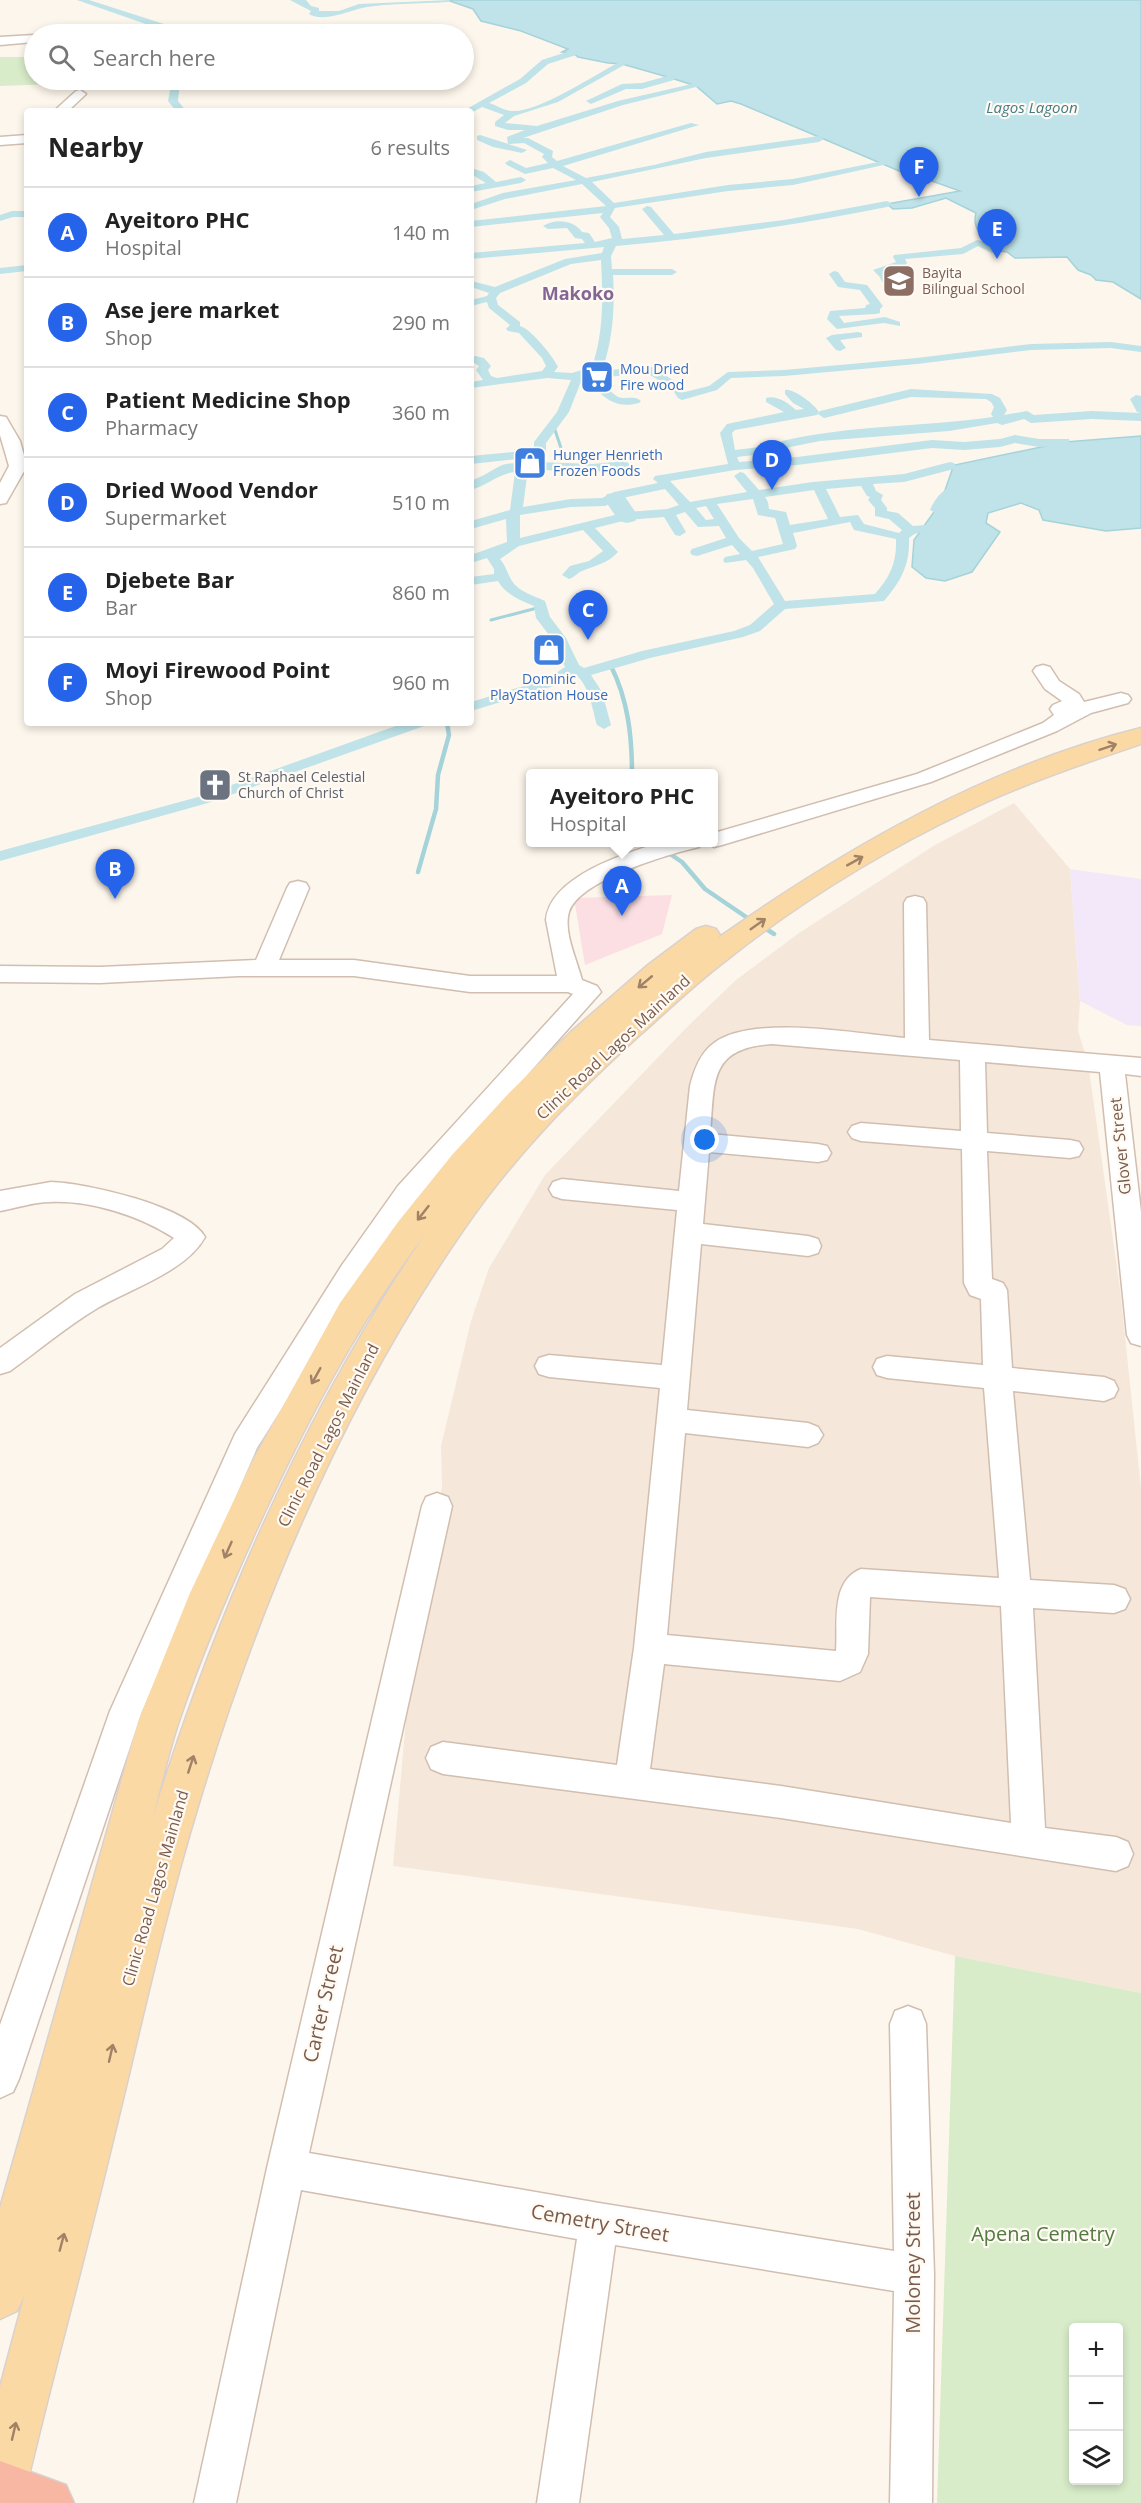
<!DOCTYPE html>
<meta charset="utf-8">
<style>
body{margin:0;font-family:"Open Sans",sans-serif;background:#f2f2f2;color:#222}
.controls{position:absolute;right:18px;bottom:18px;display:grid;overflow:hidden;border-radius:6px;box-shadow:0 3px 9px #0003}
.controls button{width:54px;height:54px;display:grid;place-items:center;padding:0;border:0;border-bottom:2px solid #e0e0e0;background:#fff;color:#222;font:30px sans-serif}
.you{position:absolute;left:705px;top:1140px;width:21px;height:21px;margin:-15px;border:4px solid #fff;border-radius:50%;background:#1a73e8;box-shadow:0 0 0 9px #1a73e833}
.badge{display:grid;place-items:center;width:39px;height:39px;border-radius:50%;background:#2563eb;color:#fff;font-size:20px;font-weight:700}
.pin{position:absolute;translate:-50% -50px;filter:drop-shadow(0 2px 3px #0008)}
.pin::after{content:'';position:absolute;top:32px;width:21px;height:18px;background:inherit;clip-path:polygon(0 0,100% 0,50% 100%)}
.popup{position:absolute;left:526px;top:769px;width:192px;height:78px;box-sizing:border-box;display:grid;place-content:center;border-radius:6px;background:#fff;filter:drop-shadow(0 2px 4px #0005);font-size:20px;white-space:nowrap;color:#767676}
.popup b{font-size:22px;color:#222}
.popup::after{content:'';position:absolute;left:50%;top:100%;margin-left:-12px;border:12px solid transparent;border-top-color:#fff}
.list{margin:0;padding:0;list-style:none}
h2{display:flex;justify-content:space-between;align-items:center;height:78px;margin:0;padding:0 24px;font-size:26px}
h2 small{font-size:20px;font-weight:400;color:#767676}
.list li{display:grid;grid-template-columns:39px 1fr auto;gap:18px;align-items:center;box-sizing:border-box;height:90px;padding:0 24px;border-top:2px solid #e0e0e0}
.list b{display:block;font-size:22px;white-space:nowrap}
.list p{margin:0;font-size:20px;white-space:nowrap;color:#767676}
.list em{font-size:20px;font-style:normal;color:#767676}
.icon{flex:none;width:33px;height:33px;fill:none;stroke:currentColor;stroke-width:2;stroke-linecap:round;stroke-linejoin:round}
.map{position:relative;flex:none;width:1141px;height:2503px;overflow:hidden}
.search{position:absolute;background:#fff;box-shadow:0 3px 9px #0003;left:24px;top:24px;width:450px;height:66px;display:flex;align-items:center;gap:15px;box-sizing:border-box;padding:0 21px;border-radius:33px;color:#767676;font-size:22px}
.panel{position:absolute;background:#fff;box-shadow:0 3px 9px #0003;left:24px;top:108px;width:450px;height:618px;border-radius:6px}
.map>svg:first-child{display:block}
.residential{fill:#f5e8da}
.education{fill:#f3e8fa}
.medical{fill:#fbdfe3}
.green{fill:#d8ecc9;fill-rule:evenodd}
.water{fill:#bfe3e8;stroke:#a5d3da;stroke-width:1.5}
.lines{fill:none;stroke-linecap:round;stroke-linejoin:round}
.stream-far1{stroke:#a5d3da;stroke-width:3}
.stream{stroke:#a5d3da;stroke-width:4.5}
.canal{fill:#bfe3e8;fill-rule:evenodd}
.river{fill:#bfe3e8;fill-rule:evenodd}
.minor-casing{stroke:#d1beb0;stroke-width:3}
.major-casing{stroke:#dad1cd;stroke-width:3}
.highway-casing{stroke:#dad1cd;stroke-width:3}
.minor{fill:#fff;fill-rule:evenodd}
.major{fill:#fbd9a5;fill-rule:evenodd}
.highway{fill:#f7b7a3;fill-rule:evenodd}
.oneway{stroke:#a18267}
.labels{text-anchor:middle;stroke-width:4.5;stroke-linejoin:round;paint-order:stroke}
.far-education-label{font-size:14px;fill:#785e54;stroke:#fffaf3;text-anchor:start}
.far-shop-label{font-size:14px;fill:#366cbe;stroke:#fffaf3;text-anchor:start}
.far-worship-label{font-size:14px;fill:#5b616d;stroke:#fffaf3;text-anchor:start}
.far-water-label{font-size:15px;font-style:italic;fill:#437c86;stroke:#fffaf3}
.street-label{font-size:16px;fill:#7a5c4d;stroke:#fffaf3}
.far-district-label{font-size:18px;font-weight:bold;fill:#846695;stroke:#fffaf3}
.near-street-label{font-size:20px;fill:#7a5c4d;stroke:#fffaf3}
.near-park-label{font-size:20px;fill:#537a41;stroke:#fffaf3}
</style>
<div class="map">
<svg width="1141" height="2503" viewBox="0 0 1141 2503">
<rect width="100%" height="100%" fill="#fdf6ec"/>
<polygon class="residential" points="1014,803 1070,869 1080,1001 1078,1031 1088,1062 1120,1289 1141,1488 1141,1993 955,1956 858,1929 393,1866 415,1618 427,1580 442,1486 441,1446 471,1321 489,1268 545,1175 689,1025 736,980 799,933 935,845"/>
<polygon class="education" points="1070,869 1141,879 1141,1026 1127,1025 1080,1001"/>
<polygon class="medical" points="672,895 662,934 585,965 574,898"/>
<g class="green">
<polygon points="0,57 34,57 34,80 83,80 83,83 0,86"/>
<path d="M955 1956 1141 1993V2503H937ZM1074 2328H1118V2480H1074Z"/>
</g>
<g class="water">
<path d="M447 0H1141V299L1113 282 1096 280 1091 275 1078 270 1067 257 1015 258 1007 252 992 250 996 244C982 241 972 227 976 213L946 198 912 208 893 209 887 204 960 191 929 180 918 179 741 104 731 101 717 104 696 86 671 78 622 64 608 63 578 57 573 53 562 52 568 49 521 31 481 21 473 9Z"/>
<polygon points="1141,436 1141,528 1106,531 1043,520 1039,510 1021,503 988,513 986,523 1000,532 972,572 945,581 926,578 912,567 914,540 941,502 952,470 950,466 1065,442"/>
</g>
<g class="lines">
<g class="stream-far1">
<polyline points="554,427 561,448"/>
<polyline points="491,620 541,607"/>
</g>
<g class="stream">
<path d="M611 666C628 700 632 736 632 774"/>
<polyline points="667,852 682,862 705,889 752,921"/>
<polyline points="418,872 436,809 438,775 449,735 447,723"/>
<polyline points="763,927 774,934"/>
</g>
<g class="canal">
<polygon points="77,0 89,0 167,25 170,34 162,34 160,29"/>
<path d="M290 0H306L311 6 319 8V11H339L359 4 451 0 447 2C423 4 380 3 358 9 344 13 322 22 309 14L311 11Z"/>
<path d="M573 50 577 53 576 55 548 64 526 83 489 103C496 105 505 111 512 111 537 113 595 75 619 62L626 64 558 102 514 116 505 123 537 126 618 101 696 83 700 86 623 105 523 138H528L553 151 552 157 557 161 691 123 699 125 563 166 586 178 654 165 706 152 819 136 824 139 819 142 706 158 592 182 614 203 728 185 793 179 883 161 888 164 793 185 728 191 615 208 610 217 619 227 622 239 664 235 642 209 647 206 651 207 674 234 784 220 887 201 892 204 887 207C797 225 706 238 616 246L611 256 612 269H672L677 272 672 275H613C615 306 613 338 603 368L609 370 653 367 680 385 685 392 709 386 728 372 784 370 917 358 1031 344 1111 342 1141 346V352L1111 348 1031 350 917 364 784 376 731 378 717 390 682 400 678 398 672 389 647 373 607 377 601 375 600 380C605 385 611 393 618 397 626 400 634 395 641 401L639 403C620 408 608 402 595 388 591 384 589 382 589 376L582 379 569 412 546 443V453L537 462 593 464 625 461 631 465C618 476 548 470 528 469L523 507 571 499 602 498 614 492 658 483 653 479 655 476 728 464 720 433 727 424 784 412 766 402V398C777 395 788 403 796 410L804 409 793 403 785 394V390C793 388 814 404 819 412L817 415 735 430 732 433 735 450 777 445 782 441C850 425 923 427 993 417L991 414 994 407 991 402 986 399 911 397 824 418 818 414 820 411 911 389 992 394 1000 398 1007 410 1004 415 1027 411 1034 415 1092 411 1141 413V421L1092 419 1031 423 1024 419 1002 425 997 423 949 431 820 441 790 447 780 452 737 457 739 462 797 457 932 440 964 442 1000 439 1015 435 1039 439H1069V445L1039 447 1015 443 1000 447 964 450 932 448 797 465 735 470 670 481 690 502 747 492 734 476 740 472 744 473 759 490 813 482 904 474 950 462 954 463 956 466 954 469 904 482 873 484 876 491 883 495 881 500 887 508V511L898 513 913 526 938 524 946 518 930 510C938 492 951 481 971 486L973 489 971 492H963L947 499 943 508 960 516C941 542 926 523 909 538 910 565 901 581 884 601L785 609 760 631 743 637 650 658 591 675 602 692 611 725 604 729 597 725C592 708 589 683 574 674L557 685 471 711V702L547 679 565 667 552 639 536 618 534 606C521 601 505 594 498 581L471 585V577L494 574V569L487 558 471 563V555L507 542 506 519 471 529V521L510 510 515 472C500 473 486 486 471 490V481C481 477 489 472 498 467 508 461 517 466 526 458L471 464V456L534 450V442L557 412 571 380 547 378 471 388V382L483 380 476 370 479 366 471 361V355L484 358 491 366 488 370 491 376 497 378 542 371 546 366 542 358 519 333 508 331 506 329 510 325 489 308 487 302 471 306V300L487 296 489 293 471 287V281L495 287 565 259 602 253 604 247 471 259V253L585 243 582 239 575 238 567 228 548 229 543 226C555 218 574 220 582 232L589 233 595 242 612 238 609 228 600 217 603 213 471 227V221L606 206 582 184 505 199 471 210V204L503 193 576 180 553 168 525 174 507 165 505 163 510 160 526 168 548 163 542 157 544 154 524 143 508 144 507 137 525 130H508L495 126V122L504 115 482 107 471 113V111H463L520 79 542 60ZM601 260C603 296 604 332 592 367L572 373 554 372 558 367C553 356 530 328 520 326V322L498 305 496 298 500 293 571 264ZM861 486 867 496 870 497 868 500 875 508V516L889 519 902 530 899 533 864 524 858 515 840 517 826 489ZM665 489 679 505 667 509 627 512 520 538V515L571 507 605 506 622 498ZM814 490 828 519 790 525 786 512 769 509 768 502 765 497ZM753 499 758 515 775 518 783 544 752 551 739 538 717 504ZM706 506 714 519 706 520 696 508ZM685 512 698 527 719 526 726 538 692 549 690 552 692 555 697 556 732 545 740 554 725 557 723 560 725 563 746 560 753 568 774 604 750 625 734 631 642 651 584 668 579 665 566 638 550 617 545 601C534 596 518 591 512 581 507 573 506 566 500 559L519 546 583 530 603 551 589 561 570 566 562 575 569 579C575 577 577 573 582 571 596 565 607 564 618 552L595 528 627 520 664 517 675 535 680 536 686 532 676 515ZM850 522 854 530 896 539C897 562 890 577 875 594L785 601 758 557 795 549 797 546 793 533Z"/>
<polygon points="671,75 675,78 674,80 642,89 626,89 591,104 586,101 622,84 642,83"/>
<polygon points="172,80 180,80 178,101 186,111 176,111 168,101"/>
<polygon points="480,135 527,150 522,153 493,147 477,140 477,136"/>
<polygon points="471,168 484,172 496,182 521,177 526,180 521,183 471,192 471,186 486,183 471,174"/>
<polygon points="12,211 27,211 27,217 13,217 0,221 0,215"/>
<path d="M977 240 990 243 997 250 992 253 978 246 963 254 905 259 907 263C902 270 895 270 888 272L894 285 889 288 885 287 879 276 873 270 896 262 893 257 894 255 961 248Z"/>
<polygon points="27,265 27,271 0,274 0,268"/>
<polygon points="834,271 838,272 845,282 867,285 883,306 880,309 880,313 876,314 839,316 844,323 885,317 900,322 900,326 884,323 837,329 827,319 830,311 865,308 866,305 870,304 860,290 838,287 829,274"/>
<polygon points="858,332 862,333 862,337 840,340 846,348 840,351 836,350 826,338 832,335"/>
<polygon points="1136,395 1141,396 1141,413 1137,412 1130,399"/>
<polygon points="404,723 426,723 424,726 208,803 0,861 0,851 198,797"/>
</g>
<polygon class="river" points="615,493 623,494 638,516 635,521 627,523 619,521 604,499 607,494"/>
<defs>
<g id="minor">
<polygon points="146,27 152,30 150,32 82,34 88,30"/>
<polygon points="34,35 34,42 0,45 0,37"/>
<polygon points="80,90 86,94 68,111 54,111 76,91"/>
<polygon points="27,135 27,143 0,145 0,137"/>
<polygon points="0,416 6,417 20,441 27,466 6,503 0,504 0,483 9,466 0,435"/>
<polygon points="1043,665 1050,667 1059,681 1079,694 1084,702 1121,693 1128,695 1131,699 1128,703 1091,713 1057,731 931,782 722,845 714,847 705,842 714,842 714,833 917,774 1043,723 1054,715 1050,709 1053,705 1062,701 1045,689 1033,671 1036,667"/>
<path d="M662 842H702L699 847C669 854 579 880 569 912 563 932 577 960 582 980L597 986 601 992 416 1200 362 1279 257 1448 142 1711 19 2079 13 2092 0 2098V2025L110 1711 235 1434 342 1265 398 1186 573 994 568 992H470L354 976H239L100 983 0 982V966L100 967 256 960 287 888 290 883 298 881 306 883 309 888 279 960H354L470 976H557L546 920C550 876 626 853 662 842Z"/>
<path d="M915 896 923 898 926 903 929 1040 1141 1058V1076L1125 1074 1141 1212V1346L1131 1343 1127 1335 1100 1072 985 1062 987 1133 1070 1140 1079 1142 1083 1149 1079 1156 1070 1158 987 1151 992 1279 1003 1283 1007 1290 1012 1368 1104 1377 1114 1381 1118 1389 1114 1397 1104 1401 1013 1391 1030 1580 1114 1585 1125 1589 1130 1599 1125 1609 1114 1613 1033 1608 1045 1828 1116 1837 1128 1842 1133 1854 1128 1866 1116 1871 781 1818 443 1774 431 1769 426 1758 431 1747 443 1742 617 1765 634 1648 660 1388 549 1377 539 1374 535 1366 539 1358 549 1355 662 1365 677 1210 562 1199 553 1196 549 1189 553 1182 562 1179 679 1191 690 1086C694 1070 700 1053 714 1043 753 1014 857 1034 905 1038L904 903 907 898ZM772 1044 960 1060 961 1131 861 1123 852 1126 848 1132 852 1138 861 1141 962 1149 964 1283 970 1295 981 1299 983 1365 887 1356 877 1359 873 1367 877 1375 887 1378 984 1388 999 1578 861 1569C830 1581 838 1624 836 1651L667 1635 685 1433 808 1447 818 1443 823 1435 818 1427 808 1423 687 1410 701 1244 808 1256 818 1253 821 1246 818 1239 808 1236 703 1224 709 1152 818 1162 827 1160 831 1153 827 1146 818 1144 710 1134C715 1082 708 1048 772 1044ZM870 1597 1001 1606 1011 1823 781 1786 650 1769 664 1664 840 1681 860 1672 868 1654Z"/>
<path d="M51 1182C86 1183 188 1206 205 1237 186 1272 129 1289 96 1309 66 1327 38 1351 10 1371L0 1374V1348L75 1294 162 1249 174 1238C140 1216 91 1200 50 1202 33 1202 17 1208 0 1211V1191Z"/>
<polygon points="437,1493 448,1497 452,1506 309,2153 599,2203 894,2251 890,2024 895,2011 908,2006 921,2011 926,2024 934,2274 932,2503 890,2503 894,2291 615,2245 579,2503 537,2503 577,2239 301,2190 236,2503 194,2503 267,2168 422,1506 426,1497"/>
</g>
<path id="major" d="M1141 728V744C1082 764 1023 784 967 811 881 852 798 903 724 962 695 984 668 1010 641 1034 576 1093 514 1156 464 1229 343 1403 259 1603 198 1806 165 1914 141 2026 114 2136 86 2254 54 2370 26 2488L20 2503H0V2387L83 2077 25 2294 17 2311 0 2319V2208L139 1719 190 1593 253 1460 340 1303 398 1222 452 1155 510 1092 572 1031 648 965 696 929 706 926 716 929 720 935 718 938C846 848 988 766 1141 728ZM426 1233C303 1413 215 1616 151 1823 161 1788 168 1752 180 1718 201 1655 228 1593 255 1533 303 1428 356 1325 426 1233Z"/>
<polygon id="highway" points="0,2461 66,2485 74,2503 0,2503"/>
</defs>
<use href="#minor" class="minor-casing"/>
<use href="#major" class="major-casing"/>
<use href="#highway" class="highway-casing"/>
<use href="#minor" class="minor"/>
<use href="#major" class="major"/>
<use href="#highway" class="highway"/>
</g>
<defs><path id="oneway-shaft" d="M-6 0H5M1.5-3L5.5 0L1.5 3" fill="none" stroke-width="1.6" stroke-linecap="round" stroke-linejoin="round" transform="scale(1.5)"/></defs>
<g class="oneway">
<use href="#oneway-shaft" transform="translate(1108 747) rotate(-19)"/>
<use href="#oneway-shaft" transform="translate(855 861) rotate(-29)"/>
<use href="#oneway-shaft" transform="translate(758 924) rotate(-35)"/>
<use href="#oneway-shaft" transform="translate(645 982) rotate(140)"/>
<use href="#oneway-shaft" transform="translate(423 1213) rotate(128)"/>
<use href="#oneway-shaft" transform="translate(316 1376) rotate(119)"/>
<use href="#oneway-shaft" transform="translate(228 1550) rotate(114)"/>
<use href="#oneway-shaft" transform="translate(191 1764) rotate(-72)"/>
<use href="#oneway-shaft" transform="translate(111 2053) rotate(-77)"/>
<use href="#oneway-shaft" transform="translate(62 2242) rotate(-75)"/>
<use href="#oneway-shaft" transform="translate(14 2431) rotate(-77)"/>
</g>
<defs>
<symbol id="school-square" viewBox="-11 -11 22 22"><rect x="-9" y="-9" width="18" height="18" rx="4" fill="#8d6e63" stroke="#fffaf3"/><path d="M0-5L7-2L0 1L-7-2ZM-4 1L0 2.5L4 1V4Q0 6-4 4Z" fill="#fff"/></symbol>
<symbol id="supermarket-square" viewBox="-11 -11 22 22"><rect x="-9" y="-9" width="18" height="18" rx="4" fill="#3f7fe0" stroke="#fffaf3"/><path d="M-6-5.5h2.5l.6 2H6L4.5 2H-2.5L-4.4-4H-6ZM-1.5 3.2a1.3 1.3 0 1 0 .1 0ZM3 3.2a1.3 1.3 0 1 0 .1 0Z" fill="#fff"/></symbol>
<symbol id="shop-square" viewBox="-11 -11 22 22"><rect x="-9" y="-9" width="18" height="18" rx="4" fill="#3f7fe0" stroke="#fffaf3"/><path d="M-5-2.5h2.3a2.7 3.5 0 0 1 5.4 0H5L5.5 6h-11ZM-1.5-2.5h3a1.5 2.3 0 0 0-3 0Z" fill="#fff"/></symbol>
<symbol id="church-square" viewBox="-11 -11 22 22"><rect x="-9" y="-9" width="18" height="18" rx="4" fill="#6b7280" stroke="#fffaf3"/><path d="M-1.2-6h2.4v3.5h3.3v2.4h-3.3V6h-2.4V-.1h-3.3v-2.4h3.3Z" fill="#fff"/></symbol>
</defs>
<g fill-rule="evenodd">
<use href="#school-square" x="880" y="262" width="38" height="38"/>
<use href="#supermarket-square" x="578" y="358" width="38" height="38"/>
<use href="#shop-square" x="511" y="444" width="38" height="38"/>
<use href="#shop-square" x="530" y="631" width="38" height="38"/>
<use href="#church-square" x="196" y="766" width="38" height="38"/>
</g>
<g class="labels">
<g class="far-education-label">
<text x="922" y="278">Bayita<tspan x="922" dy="16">Bilingual School</tspan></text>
</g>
<g class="far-shop-label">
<text x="620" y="374">Mou Dried<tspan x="620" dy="16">Fire wood</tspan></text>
<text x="553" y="460">Hunger Henrieth<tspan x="553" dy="16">Frozen Foods</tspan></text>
<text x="549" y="684" text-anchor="middle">Dominic<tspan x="549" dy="16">PlayStation House</tspan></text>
</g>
<g class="far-worship-label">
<text x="238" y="782">St Raphael Celestial<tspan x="238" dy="16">Church of Christ</tspan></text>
</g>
<g class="far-water-label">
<text x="1032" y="113">Lagos Lagoon</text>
</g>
<g class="street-label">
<text transform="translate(613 1047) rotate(-43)" y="6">Clinic Road Lagos Mainland</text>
<text transform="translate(1120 1146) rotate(-96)" y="6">Glover Street</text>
<text transform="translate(328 1435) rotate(-63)" y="6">Clinic Road Lagos Mainland</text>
<text transform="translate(155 1888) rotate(-74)" y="6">Clinic Road Lagos Mainland</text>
</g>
<g class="far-district-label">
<text x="578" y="300">Makoko</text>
</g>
<g class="near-street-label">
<text transform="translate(323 2004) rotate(-77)" y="7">Carter Street</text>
<text transform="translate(600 2223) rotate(10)" y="7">Cemetry Street</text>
<text transform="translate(913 2263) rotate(-90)" y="7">Moloney Street</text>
</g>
<g class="near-park-label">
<text x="1043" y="2241">Apena Cemetry</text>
</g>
</g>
</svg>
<div class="controls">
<button>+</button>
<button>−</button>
<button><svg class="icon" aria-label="layers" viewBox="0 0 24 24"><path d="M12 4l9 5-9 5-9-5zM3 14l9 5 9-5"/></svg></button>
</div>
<div class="you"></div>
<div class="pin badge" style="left:622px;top:916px">A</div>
<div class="popup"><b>Ayeitoro PHC</b>Hospital</div>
<div class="pin badge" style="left:115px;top:899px">B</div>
<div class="pin badge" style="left:588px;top:640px">C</div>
<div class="pin badge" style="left:772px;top:490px">D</div>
<div class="pin badge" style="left:997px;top:259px">E</div>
<div class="pin badge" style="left:919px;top:197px">F</div>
<div class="search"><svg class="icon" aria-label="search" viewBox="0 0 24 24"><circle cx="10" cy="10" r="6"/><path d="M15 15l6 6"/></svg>Search here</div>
<section class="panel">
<h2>Nearby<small>6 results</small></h2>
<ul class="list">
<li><span class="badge">A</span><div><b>Ayeitoro PHC</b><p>Hospital</p></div><em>140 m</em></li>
<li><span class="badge">B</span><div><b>Ase jere market</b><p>Shop</p></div><em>290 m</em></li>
<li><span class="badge">C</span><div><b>Patient Medicine Shop</b><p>Pharmacy</p></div><em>360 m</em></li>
<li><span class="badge">D</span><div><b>Dried Wood Vendor</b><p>Supermarket</p></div><em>510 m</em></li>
<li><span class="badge">E</span><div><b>Djebete Bar</b><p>Bar</p></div><em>860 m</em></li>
<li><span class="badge">F</span><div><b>Moyi Firewood Point</b><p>Shop</p></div><em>960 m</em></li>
</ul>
</section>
</div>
